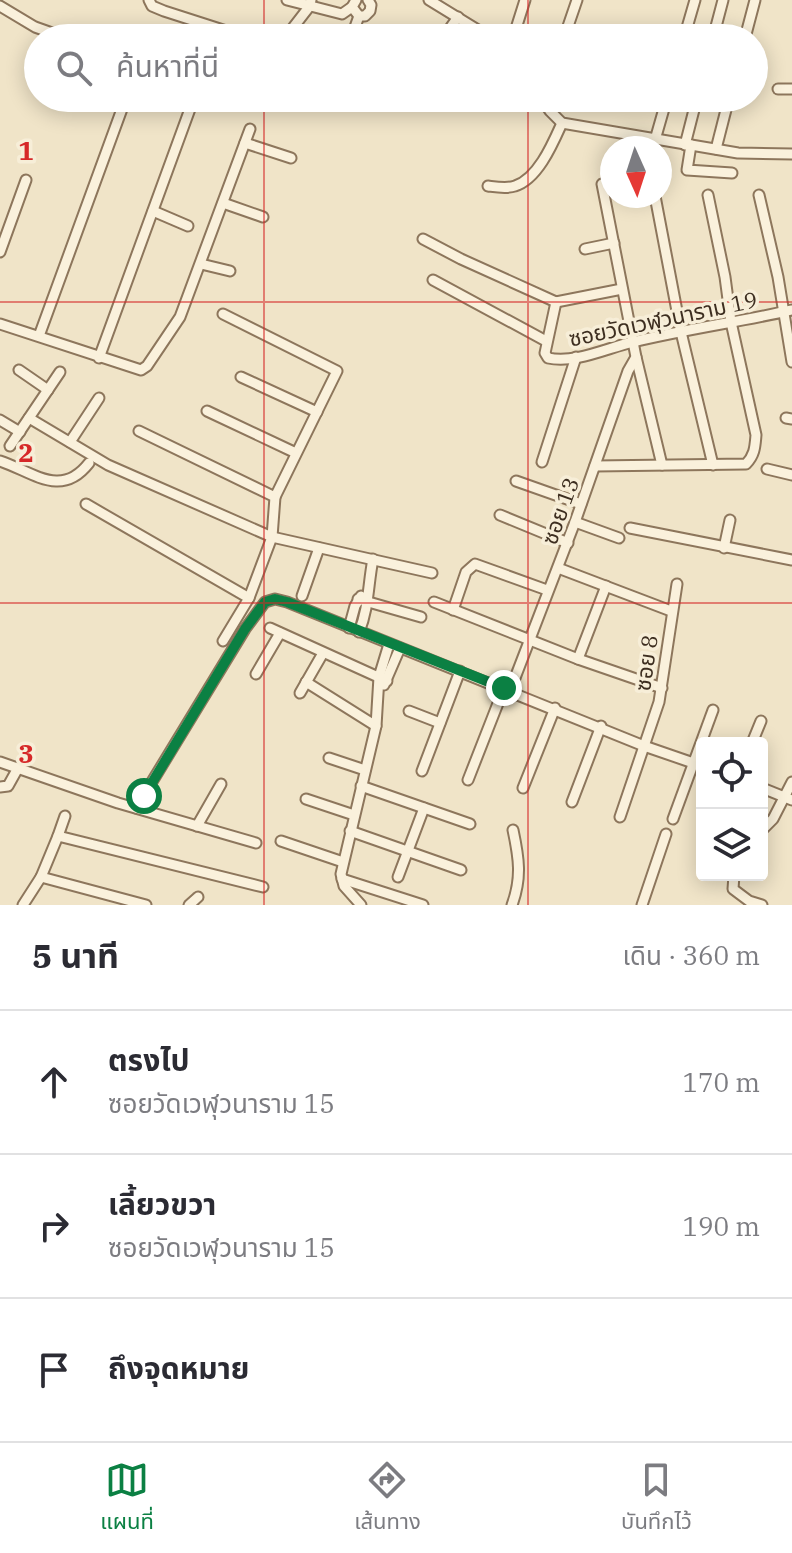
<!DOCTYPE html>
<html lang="th">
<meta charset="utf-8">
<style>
body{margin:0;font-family:"IBM Plex Serif","Noto Sans Thai",serif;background:#f7f7f7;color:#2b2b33}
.controls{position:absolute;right:24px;bottom:24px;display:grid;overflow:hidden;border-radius:8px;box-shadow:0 4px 20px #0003}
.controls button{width:72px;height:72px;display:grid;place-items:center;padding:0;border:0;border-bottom:2px solid #e1e1e2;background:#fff;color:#2b2b33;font:40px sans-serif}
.compass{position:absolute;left:600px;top:136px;width:72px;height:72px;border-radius:50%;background:#fff;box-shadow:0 4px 20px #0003;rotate:177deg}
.stop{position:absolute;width:24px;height:24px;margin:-18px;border:6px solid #0b8043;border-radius:50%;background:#fff}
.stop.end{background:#0b8043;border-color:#fff;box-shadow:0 2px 8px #0008}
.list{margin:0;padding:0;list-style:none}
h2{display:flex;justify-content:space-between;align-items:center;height:104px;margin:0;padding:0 32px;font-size:34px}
h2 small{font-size:26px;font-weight:400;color:#7c7c81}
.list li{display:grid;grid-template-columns:52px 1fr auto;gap:24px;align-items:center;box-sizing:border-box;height:144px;padding:0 32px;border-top:2px solid #e1e1e2}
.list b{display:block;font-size:30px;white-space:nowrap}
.list p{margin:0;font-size:26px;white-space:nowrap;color:#7c7c81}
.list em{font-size:26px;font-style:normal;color:#7c7c81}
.icon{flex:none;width:44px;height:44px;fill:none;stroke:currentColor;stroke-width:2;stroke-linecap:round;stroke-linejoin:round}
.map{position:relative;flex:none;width:792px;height:905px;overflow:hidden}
.search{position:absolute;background:#fff;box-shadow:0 4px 20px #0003;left:24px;right:24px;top:24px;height:88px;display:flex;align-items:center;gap:20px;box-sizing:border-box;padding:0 28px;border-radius:44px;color:#7c7c81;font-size:30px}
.sheet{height:536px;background:#fff}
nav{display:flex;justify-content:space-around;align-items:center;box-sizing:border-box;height:112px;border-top:2px solid #e1e1e2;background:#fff;font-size:22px;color:#7c7c81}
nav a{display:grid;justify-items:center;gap:4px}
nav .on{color:#0b8043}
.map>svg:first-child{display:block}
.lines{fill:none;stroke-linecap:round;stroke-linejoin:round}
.minor-casing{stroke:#8d765c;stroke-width:13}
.minor{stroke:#faf1dc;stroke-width:9}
.route{stroke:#0b8043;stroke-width:10}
.grid{fill:none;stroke:#d62828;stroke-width:2;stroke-opacity:0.55}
.labels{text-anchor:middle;stroke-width:7;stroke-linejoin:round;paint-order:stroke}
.street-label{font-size:22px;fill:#3d2e20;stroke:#f7eed8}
.grid-label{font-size:26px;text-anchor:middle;font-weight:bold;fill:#d62828;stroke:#f7eed8;stroke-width:7;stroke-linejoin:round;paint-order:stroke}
</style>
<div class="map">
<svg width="792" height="905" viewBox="0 0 792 905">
<rect width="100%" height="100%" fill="#f0e4c8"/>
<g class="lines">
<defs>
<g id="minor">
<polyline points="149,0 152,6 164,11 248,38"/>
<polyline points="287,0 342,14 352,7"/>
<polyline points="356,0 352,7 359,16 365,16 370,11 371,5 368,0"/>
<polyline points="429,0 491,38"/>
<polyline points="0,6 35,27 66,38"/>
<polyline points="285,38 309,7 311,0"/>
<polyline points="351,38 359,16"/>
<polyline points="443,38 458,17"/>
<polyline points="513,38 525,0"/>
<polyline points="564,38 577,0"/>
<polyline points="684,38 695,0"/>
<polyline points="713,38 723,0"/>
<polyline points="745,38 755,0"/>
<polyline points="778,89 792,89"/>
<polyline points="237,98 250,103"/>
<polyline points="296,98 300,98"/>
<polyline points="541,98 550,111 562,123 738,153 792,154"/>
<polyline points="655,140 667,98"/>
<polyline points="245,143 291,158"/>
<polyline points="685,145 697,98"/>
<polyline points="691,145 687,170 732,173"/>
<polyline points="716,149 729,98"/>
<path d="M488 186C496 187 507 189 515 186 538 179 553 143 562 123"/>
<polyline points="759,195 778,277 792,362"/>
<polyline points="655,196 681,332 713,465"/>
<polyline points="223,203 263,217"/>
<polyline points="153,211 188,226"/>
<polyline points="423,239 461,259 556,302 622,289"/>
<polyline points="585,249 614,243"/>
<polyline points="0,252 26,180"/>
<polyline points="201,264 230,271"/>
<polyline points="433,280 546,341"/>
<path d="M556 302 545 353 548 358C575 364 607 348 633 342 686 329 739 322 792 310"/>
<polyline points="223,314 337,371 275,497"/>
<polyline points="0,324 141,370 147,366 180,317 250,129"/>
<polyline points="39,336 126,98"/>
<polyline points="636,357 662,465"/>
<polyline points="99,358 194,98"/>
<polyline points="19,370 48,390"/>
<polyline points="241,377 317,412"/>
<polyline points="207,411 296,453"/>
<polyline points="29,418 108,465 272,537 432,573"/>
<polyline points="786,418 792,419"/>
<polyline points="0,420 20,432"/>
<polyline points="139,431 275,497 272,537 249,598 223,641"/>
<polyline points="70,442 99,398"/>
<polyline points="10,446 60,372"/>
<path d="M0 461C33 472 61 499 89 463"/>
<polyline points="542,462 576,357"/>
<path d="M595 466 746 464C755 455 755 446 756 435L731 322 725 277 708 195"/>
<polyline points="767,469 792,475"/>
<polyline points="516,481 581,504"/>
<polyline points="86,504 249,598"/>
<polyline points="500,515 568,543"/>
<polyline points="575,522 619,538"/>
<polyline points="630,528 792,560"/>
<polyline points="724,548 730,520"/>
<polyline points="558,568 671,611"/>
<polyline points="302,596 319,548"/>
<polyline points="358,599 421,617"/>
<polyline points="434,602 578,659 662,688"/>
<polyline points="453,610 466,572 475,564 547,590"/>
<polyline points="270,628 387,681"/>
<polyline points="349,628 355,606 361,596"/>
<path d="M359 632C369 608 368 584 373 559"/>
<polyline points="578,659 606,586"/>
<polyline points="256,674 280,633"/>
<polyline points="306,682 376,726"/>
<polyline points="384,685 400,648"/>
<polyline points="510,691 575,522 628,371 636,357 602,184"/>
<polyline points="300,693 323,653"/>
<polyline points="409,711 440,723"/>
<polyline points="752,743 761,721"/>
<polyline points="329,758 365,770"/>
<polyline points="0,762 118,803 256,843"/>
<polyline points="422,771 460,671"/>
<polyline points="468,780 504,688"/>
<polyline points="361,786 470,824"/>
<polyline points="0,787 8,786 18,768"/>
<polyline points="523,788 555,708"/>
<polyline points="762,788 792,800"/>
<polyline points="306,799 354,815"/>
<polyline points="572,802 601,726"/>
<polyline points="136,808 245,629 265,602 275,599 287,602 644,746 702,766"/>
<polyline points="620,817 659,702 677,584"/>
<polyline points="673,819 713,710"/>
<polyline points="197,826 221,784"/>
<polyline points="762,830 773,819 792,782"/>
<polyline points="350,831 461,870"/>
<polyline points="58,836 65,816"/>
<polyline points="281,841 343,862"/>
<polyline points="734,875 733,889 749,901 762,905"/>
<polyline points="41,877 146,905"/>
<polyline points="398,877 424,808"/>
<polyline points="342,879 423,905"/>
<polyline points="23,905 41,877 58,836 263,887"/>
<polyline points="189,905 198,897"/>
<polyline points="361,905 344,886 341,874 376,726 379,677 389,644"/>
<path d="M512 905C522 878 519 858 513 830"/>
<polyline points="642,905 666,834"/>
</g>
</defs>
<use href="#minor" class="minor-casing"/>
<use href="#minor" class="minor"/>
</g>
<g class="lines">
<polyline class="route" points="144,796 245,629 265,602 275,599 287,602 504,688"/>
</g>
<path class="grid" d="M264 0V38M528 0V38M264 98V905M528 98V905M0 302H792M0 603H792"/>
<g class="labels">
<g class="street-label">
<text transform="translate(663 319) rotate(-12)" y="8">ซอยวัดเวฬุวนาราม 19</text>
<text transform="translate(560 511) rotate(-70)" y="8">ซอย 13</text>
<text transform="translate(646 663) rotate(-82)" y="8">ซอย 8</text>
</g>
</g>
<g class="grid-label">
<text x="26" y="160">1</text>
<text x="26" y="462">2</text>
<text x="26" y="763">3</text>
</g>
</svg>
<div class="controls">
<button><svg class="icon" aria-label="locate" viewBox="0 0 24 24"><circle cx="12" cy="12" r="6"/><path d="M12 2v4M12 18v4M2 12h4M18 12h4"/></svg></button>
<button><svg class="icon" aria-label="layers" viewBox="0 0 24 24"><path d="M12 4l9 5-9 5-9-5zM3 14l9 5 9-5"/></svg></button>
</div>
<svg class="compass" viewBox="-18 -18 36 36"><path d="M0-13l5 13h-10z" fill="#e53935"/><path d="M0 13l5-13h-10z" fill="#7c7c81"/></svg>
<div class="stop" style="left:144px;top:796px"></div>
<div class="stop end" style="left:504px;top:688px"></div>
<div class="search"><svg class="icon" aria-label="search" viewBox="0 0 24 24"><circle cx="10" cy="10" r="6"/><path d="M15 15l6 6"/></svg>ค้นหาที่นี่</div>
</div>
<section class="sheet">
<h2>5 นาที<small>เดิน · 360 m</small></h2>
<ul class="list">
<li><svg class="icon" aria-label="ahead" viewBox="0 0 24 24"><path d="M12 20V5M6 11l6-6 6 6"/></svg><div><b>ตรงไป</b><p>ซอยวัดเวฬุวนาราม 15</p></div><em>170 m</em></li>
<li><svg class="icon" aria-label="right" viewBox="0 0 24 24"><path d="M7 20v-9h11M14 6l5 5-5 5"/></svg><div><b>เลี้ยวขวา</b><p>ซอยวัดเวฬุวนาราม 15</p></div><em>190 m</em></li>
<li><svg class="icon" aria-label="arrive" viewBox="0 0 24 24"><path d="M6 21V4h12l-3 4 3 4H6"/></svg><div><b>ถึงจุดหมาย</b></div></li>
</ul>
</section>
<nav>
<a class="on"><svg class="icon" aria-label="map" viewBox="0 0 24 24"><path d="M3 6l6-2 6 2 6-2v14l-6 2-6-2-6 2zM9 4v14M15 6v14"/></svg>แผนที่</a>
<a><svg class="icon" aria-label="directions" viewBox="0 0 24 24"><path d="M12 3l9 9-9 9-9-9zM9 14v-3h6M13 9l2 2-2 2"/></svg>เส้นทาง</a>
<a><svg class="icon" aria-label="saved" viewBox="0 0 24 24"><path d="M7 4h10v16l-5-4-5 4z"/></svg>บันทึกไว้</a>
</nav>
